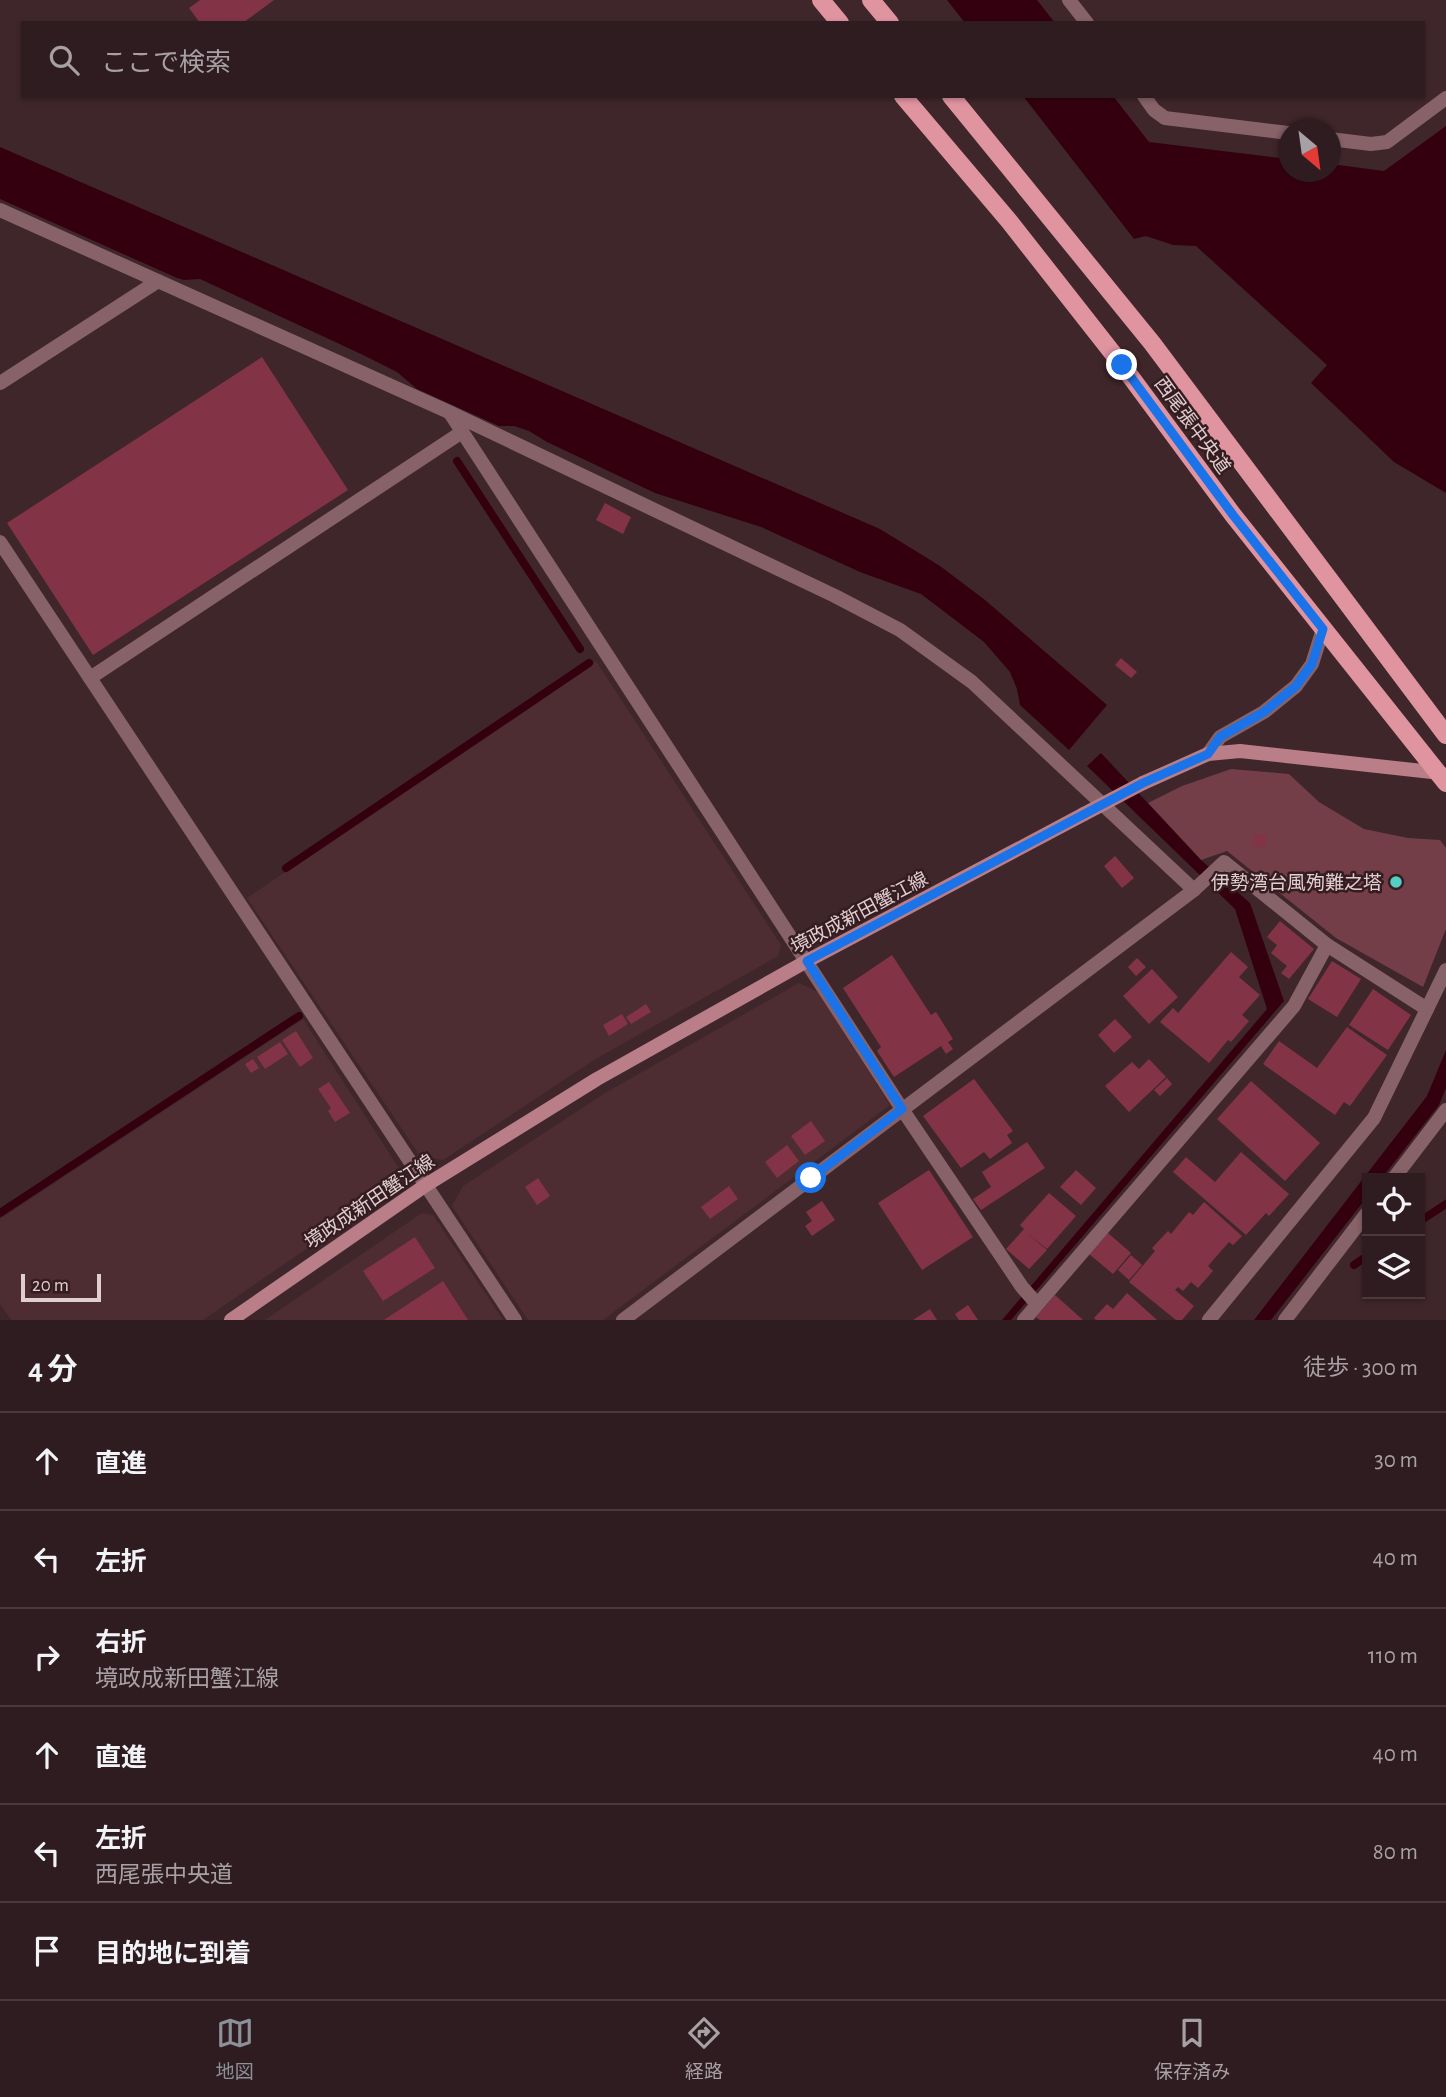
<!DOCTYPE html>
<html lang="ja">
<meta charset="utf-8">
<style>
body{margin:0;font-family:"Alegreya Sans","Noto Sans JP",sans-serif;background:#3b292d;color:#f1f3f6}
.controls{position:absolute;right:21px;bottom:21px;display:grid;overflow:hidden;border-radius:0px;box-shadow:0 2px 5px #0004}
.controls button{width:63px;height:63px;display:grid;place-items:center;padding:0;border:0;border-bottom:2px solid #4a3a3e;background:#2f1c20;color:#f1f3f6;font:35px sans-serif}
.compass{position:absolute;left:1278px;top:119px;width:63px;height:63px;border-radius:50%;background:#2f1c20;box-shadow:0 2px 5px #0004;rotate:151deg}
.scale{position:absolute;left:21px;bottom:18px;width:80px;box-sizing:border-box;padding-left:7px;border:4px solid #e0ced1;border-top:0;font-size:19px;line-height:24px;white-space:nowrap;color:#e0ced1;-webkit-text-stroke:5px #351c20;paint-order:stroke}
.stop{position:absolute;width:21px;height:21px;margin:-16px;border:5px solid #1a73e8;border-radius:50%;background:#fff}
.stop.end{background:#1a73e8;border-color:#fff;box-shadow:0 2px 7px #0008}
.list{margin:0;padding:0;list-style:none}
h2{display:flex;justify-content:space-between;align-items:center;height:91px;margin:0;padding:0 28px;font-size:30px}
h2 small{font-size:23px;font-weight:400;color:#a7a1a5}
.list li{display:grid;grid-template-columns:46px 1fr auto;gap:21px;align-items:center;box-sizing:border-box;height:98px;padding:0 28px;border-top:2px solid #4a3a3e}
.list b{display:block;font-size:26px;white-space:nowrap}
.list p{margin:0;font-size:23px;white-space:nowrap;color:#a7a1a5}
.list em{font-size:23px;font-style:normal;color:#a7a1a5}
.icon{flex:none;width:38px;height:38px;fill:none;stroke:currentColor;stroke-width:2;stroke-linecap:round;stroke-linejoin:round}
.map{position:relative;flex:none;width:1446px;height:1320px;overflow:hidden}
.search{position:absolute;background:#2f1c20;box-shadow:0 2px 5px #0004;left:21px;right:21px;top:21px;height:77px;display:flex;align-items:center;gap:18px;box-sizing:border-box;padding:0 24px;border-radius:0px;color:#a7a1a5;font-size:26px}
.sheet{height:679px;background:#2f1c20}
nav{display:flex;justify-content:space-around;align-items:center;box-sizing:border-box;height:98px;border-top:2px solid #4a3a3e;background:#2f1c20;font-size:19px;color:#a7a1a5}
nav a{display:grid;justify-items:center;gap:4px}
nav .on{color:#8c9099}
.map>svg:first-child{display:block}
.built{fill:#4d2c32}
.green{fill:#733e48}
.water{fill:#34000f}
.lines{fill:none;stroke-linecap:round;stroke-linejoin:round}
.stream{stroke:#34000f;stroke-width:8}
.building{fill:#823446}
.minor{stroke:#876268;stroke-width:14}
.secondary{stroke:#b97e88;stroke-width:14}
.primary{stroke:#df94a0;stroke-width:18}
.secondary-bridge{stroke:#b97e88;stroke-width:14}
.route{stroke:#1a73e8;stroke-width:9}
.poi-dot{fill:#55cec5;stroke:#351c20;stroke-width:2.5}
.labels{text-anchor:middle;stroke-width:5;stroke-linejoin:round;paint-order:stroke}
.street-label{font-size:19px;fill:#e0ced1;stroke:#351c20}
.poi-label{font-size:19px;fill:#e0ced1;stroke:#351c20;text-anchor:end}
</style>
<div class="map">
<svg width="1446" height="1320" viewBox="0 0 1446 1320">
<rect width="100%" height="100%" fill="#3f262a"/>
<g class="built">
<polygon points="596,661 781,945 778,956 594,1060 443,1160 420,1156 247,898"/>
<polygon points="799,983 818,992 890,1105 603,1320 528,1320 452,1206 463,1186 605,1093"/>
<polygon points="303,1019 400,1170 395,1188 203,1320 11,1320 0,1304 0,1219"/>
<polygon points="422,1213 433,1215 503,1320 265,1320"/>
</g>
<polygon class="green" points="1231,769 1289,774 1319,802 1364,829 1408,838 1440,840 1446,848 1446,929 1423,987 1336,938 1227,851 1201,860 1148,803 1182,786"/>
<g class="water">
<polygon points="947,0 1037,0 1055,23 965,23"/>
<polygon points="1023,96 1113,96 1149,142 1288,159 1288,172 1330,172 1331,164 1384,171 1446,126 1446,493 1394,462 1311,383 1327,365 1196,246 1173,245 1146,236 1134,239"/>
<polygon points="0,147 880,529 940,566 985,600 1107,705 1069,750 1020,705 1017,689 1010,672 984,642 921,594 860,572 761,527 655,493 547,442 529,431 514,426 499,426 417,389 397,372 361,354 200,279 184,280 177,278 0,199"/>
<polygon points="1101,753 1201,860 1250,903 1284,1001 1011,1320 1002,1320 1267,1009 1235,909 1087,766"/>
<polygon points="1446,1050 1446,1088 1439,1105 1382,1178 1367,1178 1367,1197 1271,1320 1254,1320 1427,1096"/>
</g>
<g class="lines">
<g class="stream">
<polyline points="457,461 580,649"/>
<polyline points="286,868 589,663"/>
<polyline points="0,1213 299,1016"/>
<polyline points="1420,1221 1446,1204"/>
<polyline points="1354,1265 1367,1256"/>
</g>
</g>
<g class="building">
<polygon points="200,0 274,0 243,23 200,23 189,8"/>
<polygon points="262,357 348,490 93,655 7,523"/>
<polygon points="605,503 631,517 623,534 596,520"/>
<polygon points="1121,658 1137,672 1131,678 1115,665"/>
<polygon points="1255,833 1267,835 1265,848 1252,845"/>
<polygon points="1115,856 1134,878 1122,888 1104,866"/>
<polygon points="1280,921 1314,949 1289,979 1281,973 1287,966 1271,953 1277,945 1267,937"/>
<polygon points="1231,952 1248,967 1239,977 1260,995 1242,1015 1249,1021 1231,1042 1228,1040 1209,1063 1160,1022 1173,1008 1178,1013"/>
<polygon points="892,955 931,1015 936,1012 953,1039 948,1042 953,1049 946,1054 941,1046 894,1077 877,1051 881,1047 843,988"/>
<polygon points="1137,958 1146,967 1136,976 1128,967"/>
<polygon points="1332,961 1361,979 1337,1017 1308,999"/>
<polygon points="1152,969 1178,997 1149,1024 1123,996"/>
<polygon points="1373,989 1411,1015 1388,1050 1349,1025"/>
<polygon points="646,1004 651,1012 631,1024 626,1017"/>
<polygon points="622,1014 628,1024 609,1036 603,1025"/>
<polygon points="1115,1019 1132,1037 1114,1053 1098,1035"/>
<polygon points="1347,1027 1387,1055 1350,1106 1344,1102 1335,1115 1263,1064 1279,1041 1317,1068"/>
<polygon points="296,1031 313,1058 300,1067 282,1040"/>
<polygon points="280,1042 288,1054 265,1069 257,1057"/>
<polygon points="253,1059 259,1068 251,1073 245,1064"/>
<polygon points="1149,1059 1166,1077 1129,1112 1105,1086 1132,1062 1139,1069"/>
<polygon points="1167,1078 1172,1084 1160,1096 1154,1090"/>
<polygon points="974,1079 1013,1131 1007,1135 1012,1143 990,1159 984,1152 961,1168 923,1116"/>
<polygon points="1251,1081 1320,1143 1285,1181 1217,1119"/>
<polygon points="329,1082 350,1113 335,1122 328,1111 331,1108 318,1089"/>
<polygon points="811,1121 825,1141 805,1155 791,1136"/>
<polygon points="1027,1142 1045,1168 981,1210 973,1199 991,1187 982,1172"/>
<polygon points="787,1145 799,1161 777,1178 765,1162"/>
<polygon points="1241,1152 1289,1194 1269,1216 1266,1213 1246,1235 1173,1172 1186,1157 1215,1182"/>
<polygon points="929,1170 973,1237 922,1270 878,1203"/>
<polygon points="1076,1170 1096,1188 1081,1205 1060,1187"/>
<polygon points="538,1178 550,1196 537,1205 525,1187"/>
<polygon points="729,1186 738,1199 710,1219 701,1207"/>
<polygon points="1049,1193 1076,1216 1047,1249 1027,1233 1047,1250 1029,1269 1006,1249 1024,1229 1020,1225"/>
<polygon points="822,1201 835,1220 812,1236 805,1226 812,1221 806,1212"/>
<polygon points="1204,1202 1242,1236 1233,1245 1229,1242 1208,1266 1213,1271 1198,1288 1191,1282 1183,1291 1178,1287 1175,1290 1194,1306 1182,1320 1176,1320 1129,1282 1155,1251 1152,1248 1168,1231 1171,1234 1189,1212 1193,1215"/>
<polygon points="1108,1233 1131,1253 1113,1274 1089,1254"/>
<polygon points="415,1237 435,1268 383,1301 363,1271"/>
<polygon points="1131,1255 1142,1265 1129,1280 1118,1270"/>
<polygon points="443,1281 468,1320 384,1320"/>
<polygon points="1127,1293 1157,1320 1096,1320 1094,1318 1107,1304 1113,1309"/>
<polygon points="1055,1295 1083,1320 1040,1320 1036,1317"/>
<polygon points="968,1305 978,1320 959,1320 955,1314"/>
<polygon points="930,1309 937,1320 913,1320"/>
</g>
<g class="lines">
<g class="minor">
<polyline points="1069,0 1087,23"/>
<polyline points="1144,96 1154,110 1165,118 1288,133"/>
<polyline points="1330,139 1371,144 1387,142 1446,98"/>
<polyline points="0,210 449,412 835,596 900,630 972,682 1194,890"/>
<polyline points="0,383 158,281"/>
<polyline points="450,413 902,1109 1022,1287 1037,1304"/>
<polyline points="0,542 515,1320"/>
<polyline points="90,678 462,432"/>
<polyline points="1208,754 1220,737 1264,712 1296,686 1312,664 1323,629"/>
<polyline points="1394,1178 1446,1110"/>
<polyline points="623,1320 1194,890 1224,862 1327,945 1427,1009"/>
<polyline points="1024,1320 1294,1006 1327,945"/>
<polyline points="1209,1320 1374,1118 1446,970"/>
<polyline points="1285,1320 1367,1213"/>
</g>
<g class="secondary">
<polyline points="1143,783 1208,754 1240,751 1441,773"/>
<polyline points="231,1320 426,1185 597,1079 807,961 1084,814"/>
</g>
<g class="primary">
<polyline points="821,0 840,23"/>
<polyline points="871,0 890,23"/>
<polyline points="903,96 1009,221 1122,365 1233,515 1446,783"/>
<polyline points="951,96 1152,343 1446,735"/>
</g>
<polyline class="secondary-bridge" points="1084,814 1143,783"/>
</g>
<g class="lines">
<polyline class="route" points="811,1178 902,1109 807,961 1143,783 1208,754 1220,737 1264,712 1296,686 1312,664 1323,629 1233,515 1122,365"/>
</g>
<circle class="poi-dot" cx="1396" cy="882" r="7"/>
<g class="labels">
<g class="street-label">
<text transform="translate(1193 425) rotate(54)" y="7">西尾張中央道</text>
<text transform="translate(859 912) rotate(-28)" y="7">境政成新田蟹江線</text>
<text transform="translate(369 1201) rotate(-34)" y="7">境政成新田蟹江線</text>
</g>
<g class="poi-label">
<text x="1382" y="889">伊勢湾台風殉難之塔</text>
</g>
</g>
</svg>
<div class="controls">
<button><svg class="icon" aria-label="locate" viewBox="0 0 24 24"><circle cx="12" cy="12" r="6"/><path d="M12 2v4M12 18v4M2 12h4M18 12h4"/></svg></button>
<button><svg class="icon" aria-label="layers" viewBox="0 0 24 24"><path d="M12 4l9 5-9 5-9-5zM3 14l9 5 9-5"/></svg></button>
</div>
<svg class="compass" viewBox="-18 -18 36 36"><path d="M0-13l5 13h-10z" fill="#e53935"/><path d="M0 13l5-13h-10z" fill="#a7a1a5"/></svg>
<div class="scale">20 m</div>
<div class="stop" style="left:811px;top:1178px"></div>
<div class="stop end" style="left:1122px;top:365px"></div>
<div class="search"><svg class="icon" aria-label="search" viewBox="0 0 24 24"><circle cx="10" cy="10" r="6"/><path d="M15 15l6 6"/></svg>ここで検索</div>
</div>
<section class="sheet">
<h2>4 分<small>徒歩 · 300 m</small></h2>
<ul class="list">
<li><svg class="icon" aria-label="ahead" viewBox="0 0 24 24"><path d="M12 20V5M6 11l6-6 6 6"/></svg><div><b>直進</b></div><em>30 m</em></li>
<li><svg class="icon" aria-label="left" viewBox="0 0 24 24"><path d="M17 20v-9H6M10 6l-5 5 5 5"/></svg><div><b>左折</b></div><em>40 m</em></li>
<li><svg class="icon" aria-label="right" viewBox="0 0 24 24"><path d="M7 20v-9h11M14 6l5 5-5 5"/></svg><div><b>右折</b><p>境政成新田蟹江線</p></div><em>110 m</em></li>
<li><svg class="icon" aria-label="ahead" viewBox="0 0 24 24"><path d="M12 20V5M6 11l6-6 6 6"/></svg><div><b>直進</b></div><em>40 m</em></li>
<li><svg class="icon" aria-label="left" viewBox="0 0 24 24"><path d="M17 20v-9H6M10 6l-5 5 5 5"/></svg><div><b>左折</b><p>西尾張中央道</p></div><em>80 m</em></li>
<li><svg class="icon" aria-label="arrive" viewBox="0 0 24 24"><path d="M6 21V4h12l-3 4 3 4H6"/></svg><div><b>目的地に到着</b></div></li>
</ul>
</section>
<nav>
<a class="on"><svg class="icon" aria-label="map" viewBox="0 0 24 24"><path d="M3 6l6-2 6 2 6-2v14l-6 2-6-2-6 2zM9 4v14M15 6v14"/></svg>地図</a>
<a><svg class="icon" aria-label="directions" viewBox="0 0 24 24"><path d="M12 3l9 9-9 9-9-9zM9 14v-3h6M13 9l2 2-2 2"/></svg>経路</a>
<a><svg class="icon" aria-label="saved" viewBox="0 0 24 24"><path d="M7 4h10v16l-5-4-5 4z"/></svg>保存済み</a>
</nav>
